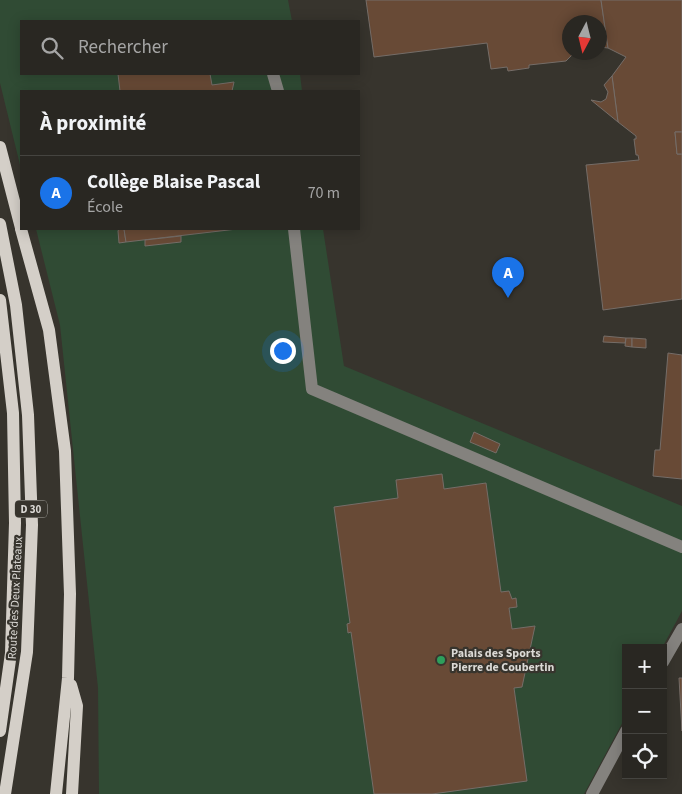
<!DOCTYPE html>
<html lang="fr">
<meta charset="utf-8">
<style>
body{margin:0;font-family:"Source Sans 3",sans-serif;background:#35332f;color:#f1f3f6}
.controls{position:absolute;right:15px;bottom:15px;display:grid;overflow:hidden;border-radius:0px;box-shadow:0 2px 12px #0003}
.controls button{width:45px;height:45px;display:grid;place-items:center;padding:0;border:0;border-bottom:1px solid #454440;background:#292722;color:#f1f3f6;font:25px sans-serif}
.compass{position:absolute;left:562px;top:15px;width:45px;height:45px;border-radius:50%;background:#292722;box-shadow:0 2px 12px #0003;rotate:187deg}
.you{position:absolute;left:282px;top:350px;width:18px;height:18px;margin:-12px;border:4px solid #fff;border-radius:50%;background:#1a73e8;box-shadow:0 0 0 8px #1a73e833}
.badge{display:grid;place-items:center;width:32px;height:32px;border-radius:50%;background:#1a73e8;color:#fff;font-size:16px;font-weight:700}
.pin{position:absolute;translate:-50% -41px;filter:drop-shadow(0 1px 2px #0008)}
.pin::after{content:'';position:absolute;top:26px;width:18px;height:15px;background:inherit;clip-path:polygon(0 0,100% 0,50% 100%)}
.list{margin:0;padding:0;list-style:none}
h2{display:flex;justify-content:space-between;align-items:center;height:65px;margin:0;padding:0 20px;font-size:21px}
h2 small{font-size:16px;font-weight:400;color:#a5a5a5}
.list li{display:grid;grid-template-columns:32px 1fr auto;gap:15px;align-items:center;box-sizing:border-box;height:75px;padding:0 20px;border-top:1px solid #454440}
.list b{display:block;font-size:19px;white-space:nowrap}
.list p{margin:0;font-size:16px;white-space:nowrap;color:#a5a5a5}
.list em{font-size:16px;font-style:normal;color:#a5a5a5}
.icon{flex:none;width:28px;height:28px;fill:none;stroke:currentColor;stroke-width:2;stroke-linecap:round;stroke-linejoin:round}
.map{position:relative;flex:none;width:682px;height:794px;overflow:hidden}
.search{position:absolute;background:#292722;box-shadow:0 2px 12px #0003;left:20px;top:20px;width:340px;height:55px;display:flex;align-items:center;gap:12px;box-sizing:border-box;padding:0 18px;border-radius:0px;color:#a5a5a5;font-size:19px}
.panel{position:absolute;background:#292722;box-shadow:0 2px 12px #0003;left:20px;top:90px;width:340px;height:140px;border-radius:0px}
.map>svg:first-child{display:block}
.green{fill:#304b34}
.building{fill:#684a36;stroke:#756d68}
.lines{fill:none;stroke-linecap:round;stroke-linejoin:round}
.minor{stroke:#84827e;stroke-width:12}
.major{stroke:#d4cfc8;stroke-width:12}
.leisure-dot{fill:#2e9e5b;stroke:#37342d;stroke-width:2}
.labels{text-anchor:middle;stroke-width:4.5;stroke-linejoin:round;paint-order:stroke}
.shield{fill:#37342d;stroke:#aaa8a3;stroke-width:1}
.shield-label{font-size:11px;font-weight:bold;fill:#dbd9d5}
.street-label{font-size:12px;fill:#dbd9d5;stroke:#37342d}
.poi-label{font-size:12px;font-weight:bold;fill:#dbd9d5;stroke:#37342d;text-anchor:start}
</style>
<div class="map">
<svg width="682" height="794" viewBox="0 0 682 794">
<rect width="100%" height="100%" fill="#37342d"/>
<g class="green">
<polygon points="0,0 288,0 292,21 21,21 21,74 300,74 302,91 21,91 21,169 0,83"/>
<polygon points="36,229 323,229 344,366 682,506 682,611 662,648 626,648 626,716 584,794 99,794 98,688 60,325"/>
</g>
<g class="building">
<polygon points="366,0 601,0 608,48 600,47 600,22 570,22 570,52 575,52 566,61 529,65 529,68 508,71 507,67 491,69 487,43 374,57"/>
<polygon points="601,0 682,0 682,132 675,132 677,154 682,154 682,299 603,310 586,165 639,160 638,155 636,155 634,139 636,139 636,136 618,122 612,76 626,57 608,48"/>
<polygon points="118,74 210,74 212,85 234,82 232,91 120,91"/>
<polygon points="612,76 618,122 591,100 601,102 606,99 608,92 604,85"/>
<polygon points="675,132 682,132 682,154 677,154"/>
<polygon points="119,229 124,229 126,242 119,243 118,231"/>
<polygon points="124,229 237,229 126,242"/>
<polygon points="181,236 181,242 145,246 145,240"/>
<polygon points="604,336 626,338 625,343 603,342"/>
<polygon points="626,338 632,338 632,347 625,346"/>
<polygon points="632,338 646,339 646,348 632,347"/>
<polygon points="668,353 682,355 682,479 653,476 655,450 660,450"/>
<polygon points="474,432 500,444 496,453 470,442"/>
<polygon points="442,474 444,489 486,483 501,592 509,591 512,599 516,598 517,607 509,608 512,629 535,626 522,687 514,688 527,781 432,794 374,794 351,632 348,633 347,624 350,623 334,507 398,498 396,480"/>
<polygon points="679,678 682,678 682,731"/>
</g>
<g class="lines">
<g class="minor">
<polyline points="273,74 278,91"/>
<polyline points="294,229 312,389 682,547"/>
<polyline points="663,662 682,629"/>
<polyline points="592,794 626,731"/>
</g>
<g class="major">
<polyline points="0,147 21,228"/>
<polyline points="0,224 16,305 28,415 32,525 27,652 5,794"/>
<polyline points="21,229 49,330 65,451 70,594 68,678 56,794"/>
<polyline points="0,300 13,413 15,523 11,653 0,731"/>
<polyline points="71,685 77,706 72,794"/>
</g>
</g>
<circle class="leisure-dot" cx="441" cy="660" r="5"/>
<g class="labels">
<rect class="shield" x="15" y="500.5" width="32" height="17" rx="4"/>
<g class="shield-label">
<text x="31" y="513">D 30</text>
</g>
<g class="street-label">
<text transform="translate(15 598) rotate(-87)" y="4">Route des Deux Plateaux</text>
</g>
<g class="poi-label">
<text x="451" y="657">Palais des Sports<tspan x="451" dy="14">Pierre de Coubertin</tspan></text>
</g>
</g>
</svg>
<div class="controls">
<button>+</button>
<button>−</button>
<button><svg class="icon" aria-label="locate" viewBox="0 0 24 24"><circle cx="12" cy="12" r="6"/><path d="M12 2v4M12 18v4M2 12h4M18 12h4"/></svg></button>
</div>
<svg class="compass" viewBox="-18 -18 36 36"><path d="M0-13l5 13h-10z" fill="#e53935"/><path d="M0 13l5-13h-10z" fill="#a5a5a5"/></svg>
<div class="you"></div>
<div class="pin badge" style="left:508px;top:298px">A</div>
<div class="search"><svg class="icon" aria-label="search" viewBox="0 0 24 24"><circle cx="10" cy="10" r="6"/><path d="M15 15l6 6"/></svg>Rechercher</div>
<section class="panel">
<h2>À proximité<small></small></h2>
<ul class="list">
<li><span class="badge">A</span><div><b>Collège Blaise Pascal</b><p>École</p></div><em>70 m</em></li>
</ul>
</section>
</div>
